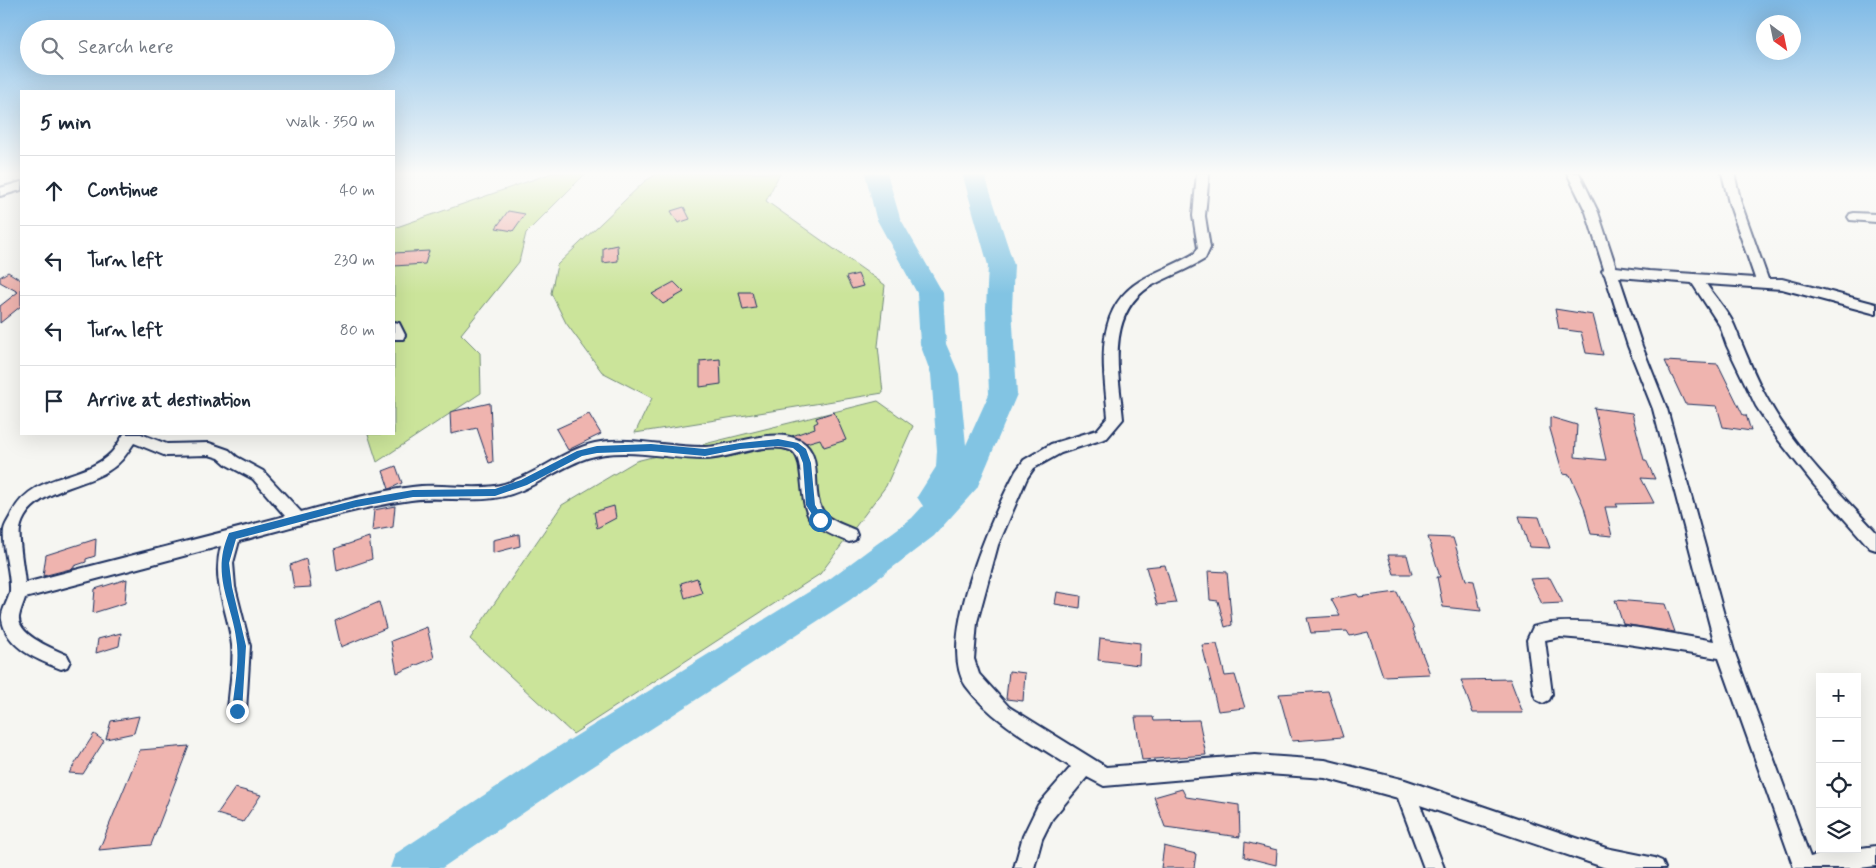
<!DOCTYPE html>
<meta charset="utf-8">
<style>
body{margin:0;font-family:Mynerve,sans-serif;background:#f2f2f3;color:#1f2937}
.controls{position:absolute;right:15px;bottom:15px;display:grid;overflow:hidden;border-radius:0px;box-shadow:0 5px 20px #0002}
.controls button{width:45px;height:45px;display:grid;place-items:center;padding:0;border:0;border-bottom:1px solid #e0e1e3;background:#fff;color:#1f2937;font:25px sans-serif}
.compass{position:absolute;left:1756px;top:15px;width:45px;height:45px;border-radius:50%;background:#fff;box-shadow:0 5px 20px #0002;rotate:147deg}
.stop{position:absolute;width:15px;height:15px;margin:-11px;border:4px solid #1f6fb2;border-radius:50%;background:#fff}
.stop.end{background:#1f6fb2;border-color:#fff;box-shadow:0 1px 5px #0008}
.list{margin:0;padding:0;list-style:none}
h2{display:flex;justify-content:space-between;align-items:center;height:65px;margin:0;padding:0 20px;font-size:21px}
h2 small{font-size:16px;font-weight:400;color:#747a83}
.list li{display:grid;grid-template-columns:32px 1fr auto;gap:15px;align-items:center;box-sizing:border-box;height:70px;padding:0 20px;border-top:1px solid #e0e1e3}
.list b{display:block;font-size:19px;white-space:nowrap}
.list em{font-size:16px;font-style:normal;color:#747a83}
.icon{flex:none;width:28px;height:28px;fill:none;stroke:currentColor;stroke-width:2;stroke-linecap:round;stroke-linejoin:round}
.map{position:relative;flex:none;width:1876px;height:868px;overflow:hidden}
.search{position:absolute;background:#fff;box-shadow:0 5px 20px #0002;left:20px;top:20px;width:375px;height:55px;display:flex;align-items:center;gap:12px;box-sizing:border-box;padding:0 18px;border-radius:28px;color:#747a83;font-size:19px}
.panel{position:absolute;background:#fff;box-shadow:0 5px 20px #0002;left:20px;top:90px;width:375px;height:345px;border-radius:0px}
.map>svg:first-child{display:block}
.green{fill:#cbe49a;stroke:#738a7c}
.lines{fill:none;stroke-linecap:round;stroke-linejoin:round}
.river{fill:#82c4e3;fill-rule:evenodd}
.building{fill:#efb4af;stroke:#1b2f5e}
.minor-casing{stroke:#1b2f5e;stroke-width:4}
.minor{fill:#f6f6f2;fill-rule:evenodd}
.route{fill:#1f6fb2}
</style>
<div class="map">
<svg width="1876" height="868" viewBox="0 0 1876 868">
<rect width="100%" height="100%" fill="#f6f6f2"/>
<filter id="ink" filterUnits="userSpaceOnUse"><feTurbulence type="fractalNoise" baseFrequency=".02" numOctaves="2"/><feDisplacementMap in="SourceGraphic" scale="10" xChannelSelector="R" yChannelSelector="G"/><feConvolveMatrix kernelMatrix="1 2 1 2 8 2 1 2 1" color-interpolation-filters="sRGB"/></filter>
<g filter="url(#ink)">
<g class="green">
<polygon points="552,173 586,173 526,233 519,262 461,334 480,353 481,393 377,462 368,434 394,434 394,228"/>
<polygon points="659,173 780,173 766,201 885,285 878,346 883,393 635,433 652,398 602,372 566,323 551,293 557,265 645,181"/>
<polygon points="878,401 913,426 886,486 820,574 573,734 470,639 562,505 636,461"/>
</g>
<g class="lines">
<polygon class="river" points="865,173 887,173 900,218 943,293 946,344 959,374 966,445 989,394 986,308 988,265 962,173 984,173 1014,265 1012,308 1017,394 977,488 934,536 850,600 563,786 442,868 390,868 395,854 537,760 828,580 912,518 923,506 917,497 936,467 937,450 931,374 920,344 917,293 876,218"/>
</g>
<g class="building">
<polygon points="684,207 690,219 678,223 671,211"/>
<polygon points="508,211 525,214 513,231 496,228"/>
<polygon points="617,245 618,261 603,263 603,248"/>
<polygon points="429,251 425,264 394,266 394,253"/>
<polygon points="8,272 21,280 21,306 0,323 0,306 18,292 0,282 0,277"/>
<polygon points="858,274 863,286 852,289 846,277"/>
<polygon points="674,282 684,292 663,304 652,294"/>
<polygon points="739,292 752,292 756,308 743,310"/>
<polygon points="1555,309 1593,315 1603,355 1586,353 1581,332 1559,329"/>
<polygon points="720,359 721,384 700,387 700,361"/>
<polygon points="1665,361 1718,364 1743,415 1746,415 1751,431 1723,427 1717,406 1685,404"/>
<polygon points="490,403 493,462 489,463 477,428 451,434 450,412"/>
<polygon points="1594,408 1632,413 1644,460 1646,460 1655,479 1641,478 1654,503 1616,504 1618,507 1605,507 1612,536 1591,534 1584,507 1570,475 1563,474 1550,429 1550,417 1577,425 1575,457 1606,460"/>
<polygon points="834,412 846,440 824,447 820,439 806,443 792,436 815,428 814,424 818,422 816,418"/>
<polygon points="589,414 601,434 568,450 556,429"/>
<polygon points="396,466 402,483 389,489 383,471"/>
<polygon points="395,506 393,527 372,531 374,510"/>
<polygon points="614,506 616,518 597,528 594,512"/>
<polygon points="1519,516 1539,517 1550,548 1529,547"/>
<polygon points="519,534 520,546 493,553 493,540"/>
<polygon points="369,537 372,559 337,571 334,549"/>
<polygon points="1428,537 1453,538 1466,580 1474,581 1481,611 1443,607 1437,577 1440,577"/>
<polygon points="96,539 95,556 86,559 86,562 74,566 74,568 43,576 46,555"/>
<polygon points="1388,555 1407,555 1412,574 1394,574"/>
<polygon points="306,559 311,587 294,588 290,565"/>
<polygon points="1165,565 1176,603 1157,605 1146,567"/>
<polygon points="1208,571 1227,572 1232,625 1225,627 1218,601 1210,600"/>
<polygon points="697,578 702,593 685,598 681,583"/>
<polygon points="1550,578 1563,603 1542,604 1530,579"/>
<polygon points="127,579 125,603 93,613 95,589"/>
<polygon points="1057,592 1081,596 1080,608 1055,604"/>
<polygon points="1397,592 1414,629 1413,629 1430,674 1383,676 1368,632 1350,636 1347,631 1311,633 1307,618 1340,616 1331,599 1357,594 1359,597"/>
<polygon points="1615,600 1665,604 1675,632 1623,624"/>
<polygon points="379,602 386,628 341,647 335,621"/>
<polygon points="427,627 434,658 397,673 391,641"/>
<polygon points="121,633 119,646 96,653 98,639"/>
<polygon points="1100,638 1140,643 1139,665 1098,660"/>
<polygon points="1217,644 1225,676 1235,675 1245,708 1218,711 1202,645"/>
<polygon points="1009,671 1025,673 1023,701 1006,699"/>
<polygon points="1510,679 1523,713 1473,713 1461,680"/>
<polygon points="1328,691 1343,737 1292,741 1279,694"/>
<polygon points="139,716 134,733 106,739 111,721"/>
<polygon points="1135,717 1153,717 1154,721 1199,720 1206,755 1142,760"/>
<polygon points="94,734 104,741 83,774 69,773"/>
<polygon points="189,746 151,845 99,850 140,750"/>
<polygon points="235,788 261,795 243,822 217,814"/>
<polygon points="1182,789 1186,797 1239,805 1240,837 1165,827 1154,797"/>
<polygon points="1245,842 1277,850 1276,865 1244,857"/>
<polygon points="1164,846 1196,854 1194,868 1161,868"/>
</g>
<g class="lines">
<defs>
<g id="minor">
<path d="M1197 173H1209L1205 216 1210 248 1205 259 1198 263C1182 272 1165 278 1149 287 1105 316 1119 375 1123 419L1107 438 1061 453 1034 468 1027 478 998 545 977 622 974 659 979 674 1009 707 1106 767 1255 755 1325 760 1405 780 1606 848 1655 858 1662 861 1665 868H1606L1420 805 1444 868H1424L1398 798 1325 778 1255 773 1104 786 1087 777 1052 819 1042 839 1034 868H1014L1023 836 1038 805 1071 767C1034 743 993 722 966 686 935 642 993 514 1016 471L1024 460 1051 444 1097 430 1108 417C1104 370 1092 310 1140 281 1158 270 1178 264 1195 253L1198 248 1193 216Z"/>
<path d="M1567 173H1579L1598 212 1616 267 1649 271 1755 278 1729 203 1722 173H1734L1741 203 1768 279H1782L1876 304V314L1782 289 1706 284C1715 297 1728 311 1734 325 1745 351 1755 378 1769 402 1795 449 1840 493 1876 532V550L1870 548 1815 486 1777 438 1756 406 1727 346 1720 326 1692 283 1619 277 1642 346 1667 409 1734 651 1810 857 1830 852 1876 846V866L1860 868H1794L1719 658 1608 641 1560 637 1545 640 1552 694 1549 700 1543 703 1537 700 1534 694 1527 640 1533 627C1574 612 1668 634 1714 641L1653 409 1628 346 1605 275 1602 271 1604 269 1586 212Z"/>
<polygon points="21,182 21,190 0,196 0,188"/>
<polygon points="1854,213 1876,214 1876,222 1850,220 1848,217 1850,214"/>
<polygon points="394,322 399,323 405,335 403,339 394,339"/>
<path d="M124 434H141L167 444 209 443 229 450 237 457 263 471 301 512C338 502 374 492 412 487 439 483 468 490 495 486 531 480 560 451 595 443 630 436 671 448 705 447 733 446 775 426 801 441 826 456 808 495 825 514 831 521 846 526 855 530L857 535 855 540 849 542C839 538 824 532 815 525 795 508 808 456 790 450 764 441 730 459 704 459 667 459 624 446 587 458 556 468 528 494 494 498 467 502 438 496 411 500 353 508 296 526 239 541L233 563 235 587 250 646 246 711 243 717 237 720 231 717 228 711C229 691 234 665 232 645 228 609 211 583 221 546L25 598C23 604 20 611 19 617 17 635 54 649 67 655L70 661 67 667 61 669C38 660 7 648 2 620 0 611 9 601 10 591 11 571 2 550 4 530 5 524 10 518 12 513 33 472 83 481 111 453 116 448 120 440 124 434ZM134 443 166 456 209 455 219 458 227 465 253 479 285 516 25 583C24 570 18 539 20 529 28 491 81 488 108 471 120 464 126 455 134 443Z"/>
</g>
</defs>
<use href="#minor" class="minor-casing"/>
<use href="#minor" class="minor"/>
</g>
</g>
<linearGradient id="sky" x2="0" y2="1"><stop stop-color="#7fbae6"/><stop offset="0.59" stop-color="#fbfbf9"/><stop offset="1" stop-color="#fbfbf9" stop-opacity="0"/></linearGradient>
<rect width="1876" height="294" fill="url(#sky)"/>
<path class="route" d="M778 439 798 443 806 449 811 463 815 505 824 520 823 522H817L806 505 803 463 799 453 793 448 778 446 740 449 705 456 651 451 597 453 582 456 527 485 495 496 413 497 356 507 236 539 229 563 232 587 246 646 242 711 241 714H234L232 711C234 690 239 666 237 645 233 603 210 577 229 533L356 500 413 490 495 489 521 480 577 451 597 446 651 444 705 449 740 443Z"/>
</svg>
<div class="controls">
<button>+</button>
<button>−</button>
<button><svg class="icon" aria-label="locate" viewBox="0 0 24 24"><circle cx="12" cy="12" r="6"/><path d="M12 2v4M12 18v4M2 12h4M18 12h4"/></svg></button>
<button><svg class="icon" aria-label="layers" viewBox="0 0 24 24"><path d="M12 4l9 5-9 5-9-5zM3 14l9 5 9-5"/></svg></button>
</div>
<svg class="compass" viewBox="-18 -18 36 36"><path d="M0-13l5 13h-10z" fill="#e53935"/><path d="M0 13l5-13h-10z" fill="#747a83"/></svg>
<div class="stop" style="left:820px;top:520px"></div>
<div class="stop end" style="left:237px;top:711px"></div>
<div class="search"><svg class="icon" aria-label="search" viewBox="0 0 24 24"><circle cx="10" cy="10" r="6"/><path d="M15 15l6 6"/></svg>Search here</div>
<section class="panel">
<h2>5 min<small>Walk · 350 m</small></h2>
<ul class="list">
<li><svg class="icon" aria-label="ahead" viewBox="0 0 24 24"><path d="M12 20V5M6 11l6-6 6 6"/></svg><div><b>Continue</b></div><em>40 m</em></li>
<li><svg class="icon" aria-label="left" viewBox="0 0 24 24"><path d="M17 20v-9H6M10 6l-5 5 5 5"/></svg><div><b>Turn left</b></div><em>230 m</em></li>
<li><svg class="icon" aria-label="left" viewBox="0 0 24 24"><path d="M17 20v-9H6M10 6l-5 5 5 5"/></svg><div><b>Turn left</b></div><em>80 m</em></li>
<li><svg class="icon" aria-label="arrive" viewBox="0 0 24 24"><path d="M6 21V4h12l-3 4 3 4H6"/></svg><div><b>Arrive at destination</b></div></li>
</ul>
</section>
</div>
